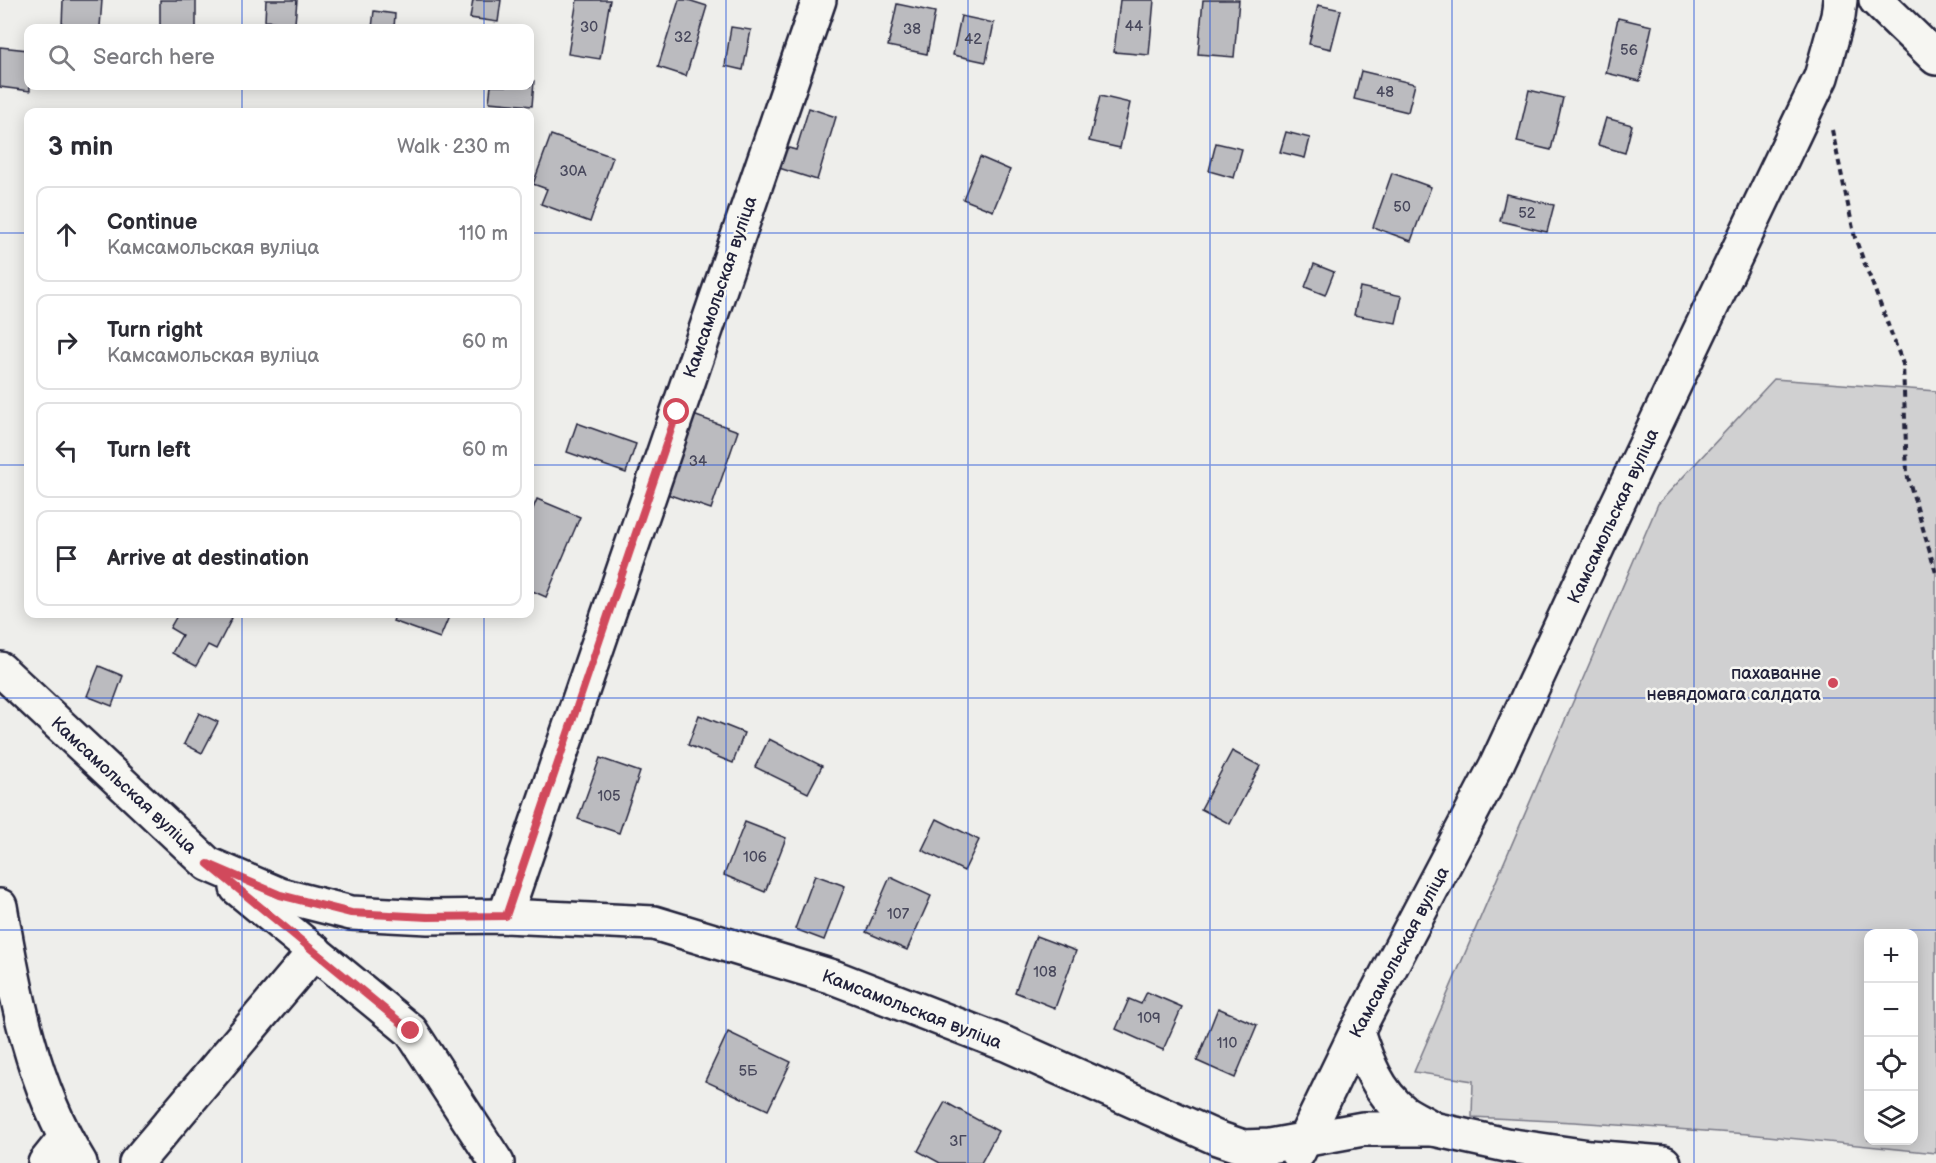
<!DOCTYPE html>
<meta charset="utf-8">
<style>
body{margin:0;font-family:"Balsamiq Sans",sans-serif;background:#f7f7f7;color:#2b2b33}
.controls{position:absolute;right:18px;bottom:18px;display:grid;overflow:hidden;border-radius:12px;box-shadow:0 3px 15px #0003}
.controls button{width:54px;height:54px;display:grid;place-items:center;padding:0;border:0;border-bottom:2px solid #e1e1e2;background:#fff;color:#2b2b33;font:30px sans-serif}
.stop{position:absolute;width:18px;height:18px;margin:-14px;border:4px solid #d1495b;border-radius:50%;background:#fff}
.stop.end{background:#d1495b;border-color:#fff;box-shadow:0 2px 6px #0008}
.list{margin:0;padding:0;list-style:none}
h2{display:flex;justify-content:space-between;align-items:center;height:78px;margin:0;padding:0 24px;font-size:26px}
h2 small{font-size:20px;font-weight:400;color:#7c7c81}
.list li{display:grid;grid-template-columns:39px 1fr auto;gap:18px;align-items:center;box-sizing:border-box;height:96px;margin:0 12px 12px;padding:0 12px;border:2px solid #e1e1e2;border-radius:12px}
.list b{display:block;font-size:22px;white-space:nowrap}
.list p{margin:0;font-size:20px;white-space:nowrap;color:#7c7c81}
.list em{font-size:20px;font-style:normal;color:#7c7c81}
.icon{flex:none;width:33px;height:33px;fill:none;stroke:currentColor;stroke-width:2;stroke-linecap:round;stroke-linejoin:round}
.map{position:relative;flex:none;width:1936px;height:1163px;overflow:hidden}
.search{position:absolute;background:#fff;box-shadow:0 3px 15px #0003;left:24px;top:24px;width:510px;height:66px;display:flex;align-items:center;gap:15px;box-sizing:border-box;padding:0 21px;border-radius:12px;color:#7c7c81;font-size:22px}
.panel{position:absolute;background:#fff;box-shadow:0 3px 15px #0003;left:24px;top:108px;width:510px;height:510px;border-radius:12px}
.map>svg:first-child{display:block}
.green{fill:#d0d0d1;stroke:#797986;stroke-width:1.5;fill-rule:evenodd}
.building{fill:#bbbbbf;stroke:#22223b;stroke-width:1.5}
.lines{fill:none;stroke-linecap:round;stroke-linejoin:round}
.minor-casing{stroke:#22223b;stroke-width:38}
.path{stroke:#22223b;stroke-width:4;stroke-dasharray:6 4.5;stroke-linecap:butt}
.minor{stroke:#f6f6f2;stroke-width:33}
.route{stroke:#d1495b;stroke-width:8}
.grid{fill:none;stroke:#1d4ed8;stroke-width:1.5;stroke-opacity:0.55}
.poi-dot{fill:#d1495b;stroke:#f6f6f2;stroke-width:2}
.labels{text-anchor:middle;stroke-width:5;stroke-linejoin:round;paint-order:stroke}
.number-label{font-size:15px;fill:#48485c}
.street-label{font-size:18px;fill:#22223b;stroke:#f6f6f2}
.poi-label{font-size:18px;fill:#22223b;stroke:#f6f6f2;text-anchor:end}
</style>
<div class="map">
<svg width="1936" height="1163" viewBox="0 0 1936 1163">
<rect width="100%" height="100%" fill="#eeeeeb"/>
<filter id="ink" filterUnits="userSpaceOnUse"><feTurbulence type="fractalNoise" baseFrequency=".0167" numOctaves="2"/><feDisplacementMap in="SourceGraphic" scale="12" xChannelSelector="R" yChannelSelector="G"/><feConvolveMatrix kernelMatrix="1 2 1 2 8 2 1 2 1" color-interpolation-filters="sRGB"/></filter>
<g filter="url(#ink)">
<path class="green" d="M1774 379 1936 391V1153L1748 1134 1574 1122 1472 1117 1473 1081 1414 1072 1658 504ZM1868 934H1914V1140H1868Z"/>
<g class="building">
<polygon points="63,0 102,0 100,27 62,26"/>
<rect x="160" y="0" width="36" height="28"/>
<polygon points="266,0 297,0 295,23 265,21"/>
<polygon points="473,0 501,0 498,22 470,18"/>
<polygon points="577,0 610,0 600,59 568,54"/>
<polygon points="679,0 688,0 707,6 686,76 658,67"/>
<polygon points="1120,0 1154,0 1149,55 1114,52"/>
<polygon points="1203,0 1239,0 1234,57 1198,54"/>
<polygon points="897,4 935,12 927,54 888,46"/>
<polygon points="1318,5 1341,10 1331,49 1309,44"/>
<polygon points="374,11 395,14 394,28 372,28"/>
<polygon points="961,16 994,23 986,62 953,55"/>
<polygon points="1618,18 1652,26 1640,81 1606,73"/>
<polygon points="731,27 751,30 743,70 725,66"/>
<polygon points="0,47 28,50 30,91 0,87"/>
<polygon points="1361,71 1415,84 1408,112 1354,99"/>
<polygon points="530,81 534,81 532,106 489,102 491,86 530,86"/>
<polygon points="1529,90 1563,98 1551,150 1517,142"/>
<polygon points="1100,96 1130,103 1120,148 1089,141"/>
<polygon points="809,108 836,117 817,180 779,168 785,147 796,150"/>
<polygon points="1606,118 1632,125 1625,153 1598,145"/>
<polygon points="1286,132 1310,138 1305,158 1280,152"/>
<polygon points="551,135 613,157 590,222 541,204 547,189 533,184"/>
<polygon points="1216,143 1242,149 1234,178 1209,171"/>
<polygon points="980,157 1010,170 993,211 963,199"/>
<polygon points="1392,173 1431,187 1411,241 1373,227"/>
<polygon points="1506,194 1554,205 1547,232 1500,221"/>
<polygon points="1314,264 1334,272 1325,295 1305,287"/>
<polygon points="1360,287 1402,296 1396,323 1354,315"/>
<polygon points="685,412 738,431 711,509 658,491"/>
<polygon points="577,423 636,444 626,473 567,452"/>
<polygon points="537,499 580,517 546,597 530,590 530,516"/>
<polygon points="178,614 224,614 232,618 216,649 208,645 196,666 172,653 182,635 170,628"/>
<polygon points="396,614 450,614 440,638 393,621"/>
<polygon points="99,666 123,676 112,706 87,696"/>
<polygon points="199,713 218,722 202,753 184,744"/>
<polygon points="699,715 744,733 733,763 688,745"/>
<polygon points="769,739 822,766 808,793 755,767"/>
<polygon points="1232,751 1260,766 1230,824 1201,809"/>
<polygon points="600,758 640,772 619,833 578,819"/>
<polygon points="937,819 979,840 964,871 922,850"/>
<polygon points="745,822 786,838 765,892 724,875"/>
<polygon points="815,875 845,886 824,940 795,929"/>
<polygon points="890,877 931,896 907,950 866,932"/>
<polygon points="1036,936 1076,951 1055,1008 1015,992"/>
<polygon points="1147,992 1182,1007 1163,1050 1116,1029 1129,999 1141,1004"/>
<polygon points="1218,1008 1257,1025 1235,1078 1197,1061"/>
<polygon points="728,1032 791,1062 768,1110 705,1081"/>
<polygon points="945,1102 998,1131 981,1163 940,1163 918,1151"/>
</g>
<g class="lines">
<defs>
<g id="minor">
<polyline points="1876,0 1936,58"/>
<polyline points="0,669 208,864 280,895 351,913 428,917 505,916 654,923 833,977 1006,1044 1217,1138 1243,1147 1270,1146 1363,1129 1433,1129 1506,1145 1589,1157 1664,1163"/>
<polyline points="237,888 411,1031 497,1163"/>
<path d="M0 906C15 994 32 1086 80 1163"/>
<polyline points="505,916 819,0"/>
<path d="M1357 1031C1367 1062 1378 1092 1404 1112 1413 1118 1424 1123 1433 1129"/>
<polyline points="1298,1153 1357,1031 1496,766 1615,509 1821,77 1838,16 1840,0"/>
<polyline points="45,1163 65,1138"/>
<polyline points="136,1163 315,951"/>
</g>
</defs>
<use href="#minor" class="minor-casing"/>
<polyline class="path" points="1832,130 1855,238 1903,364 1907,474 1936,573"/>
<use href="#minor" class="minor"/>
</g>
</g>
<g class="lines" filter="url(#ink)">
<polyline class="route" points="411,1031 208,864 280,895 351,913 428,917 506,916 677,412"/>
</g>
<path class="grid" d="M242 0V28M484 0V28M726 0V1163M968 0V1163M1210 0V1163M1452 0V1163M1694 0V1163M242 86V112M484 86V112M0 233H28M530 233H1936M0 465H28M530 465H1936M242 614V1163M484 614V1163M0 698H1936M0 930H1936"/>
<circle class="poi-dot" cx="1833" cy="683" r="6"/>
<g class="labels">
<g class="number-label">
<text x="1134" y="31">44</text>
<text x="589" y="32">30</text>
<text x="912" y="34">38</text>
<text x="683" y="42">32</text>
<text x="973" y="44">42</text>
<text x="1629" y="55">56</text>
<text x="1385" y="97">48</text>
<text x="573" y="176">30А</text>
<text x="1402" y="212">50</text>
<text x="1527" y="218">52</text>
<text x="698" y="466">34</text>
<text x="609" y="801">105</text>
<text x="755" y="862">106</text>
<text x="898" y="919">107</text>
<text x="1045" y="977">108</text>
<text x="1149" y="1023">109</text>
<text x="1227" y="1048">110</text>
<text x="748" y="1076">5Б</text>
<text x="958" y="1146">3Г</text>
</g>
<g class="street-label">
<text transform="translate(720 287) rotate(-71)" y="6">Камсамольская вуліца</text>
<text transform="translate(1613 516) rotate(-65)" y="6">Камсамольская вуліца</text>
<text transform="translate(124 785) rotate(43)" y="6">Камсамольская вуліца</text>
<text transform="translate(1399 952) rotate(-62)" y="6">Камсамольская вуліца</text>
<text transform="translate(912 1009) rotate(21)" y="6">Камсамольская вуліца</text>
</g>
<g class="poi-label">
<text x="1821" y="679">пахаванне<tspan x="1821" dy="21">невядомага салдата</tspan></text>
</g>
</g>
</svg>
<div class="controls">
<button>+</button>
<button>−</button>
<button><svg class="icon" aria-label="locate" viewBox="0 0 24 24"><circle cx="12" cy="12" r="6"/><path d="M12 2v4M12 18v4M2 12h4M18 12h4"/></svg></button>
<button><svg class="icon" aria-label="layers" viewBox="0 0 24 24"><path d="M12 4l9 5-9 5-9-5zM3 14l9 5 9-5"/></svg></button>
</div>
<div class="stop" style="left:677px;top:412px"></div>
<div class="stop end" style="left:411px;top:1031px"></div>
<div class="search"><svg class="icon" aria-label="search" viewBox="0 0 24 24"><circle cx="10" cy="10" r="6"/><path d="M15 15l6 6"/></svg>Search here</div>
<section class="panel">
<h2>3 min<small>Walk · 230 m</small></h2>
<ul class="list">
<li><svg class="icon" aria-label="ahead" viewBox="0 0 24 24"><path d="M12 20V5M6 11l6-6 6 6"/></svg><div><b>Continue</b><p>Камсамольская вуліца</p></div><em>110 m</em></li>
<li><svg class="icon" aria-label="right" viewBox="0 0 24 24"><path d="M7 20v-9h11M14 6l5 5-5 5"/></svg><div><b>Turn right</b><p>Камсамольская вуліца</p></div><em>60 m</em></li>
<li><svg class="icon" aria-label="left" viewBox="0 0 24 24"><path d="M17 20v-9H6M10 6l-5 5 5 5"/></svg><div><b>Turn left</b></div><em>60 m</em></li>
<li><svg class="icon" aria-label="arrive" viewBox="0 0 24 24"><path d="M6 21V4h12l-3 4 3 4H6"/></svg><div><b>Arrive at destination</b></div></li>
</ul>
</section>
</div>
